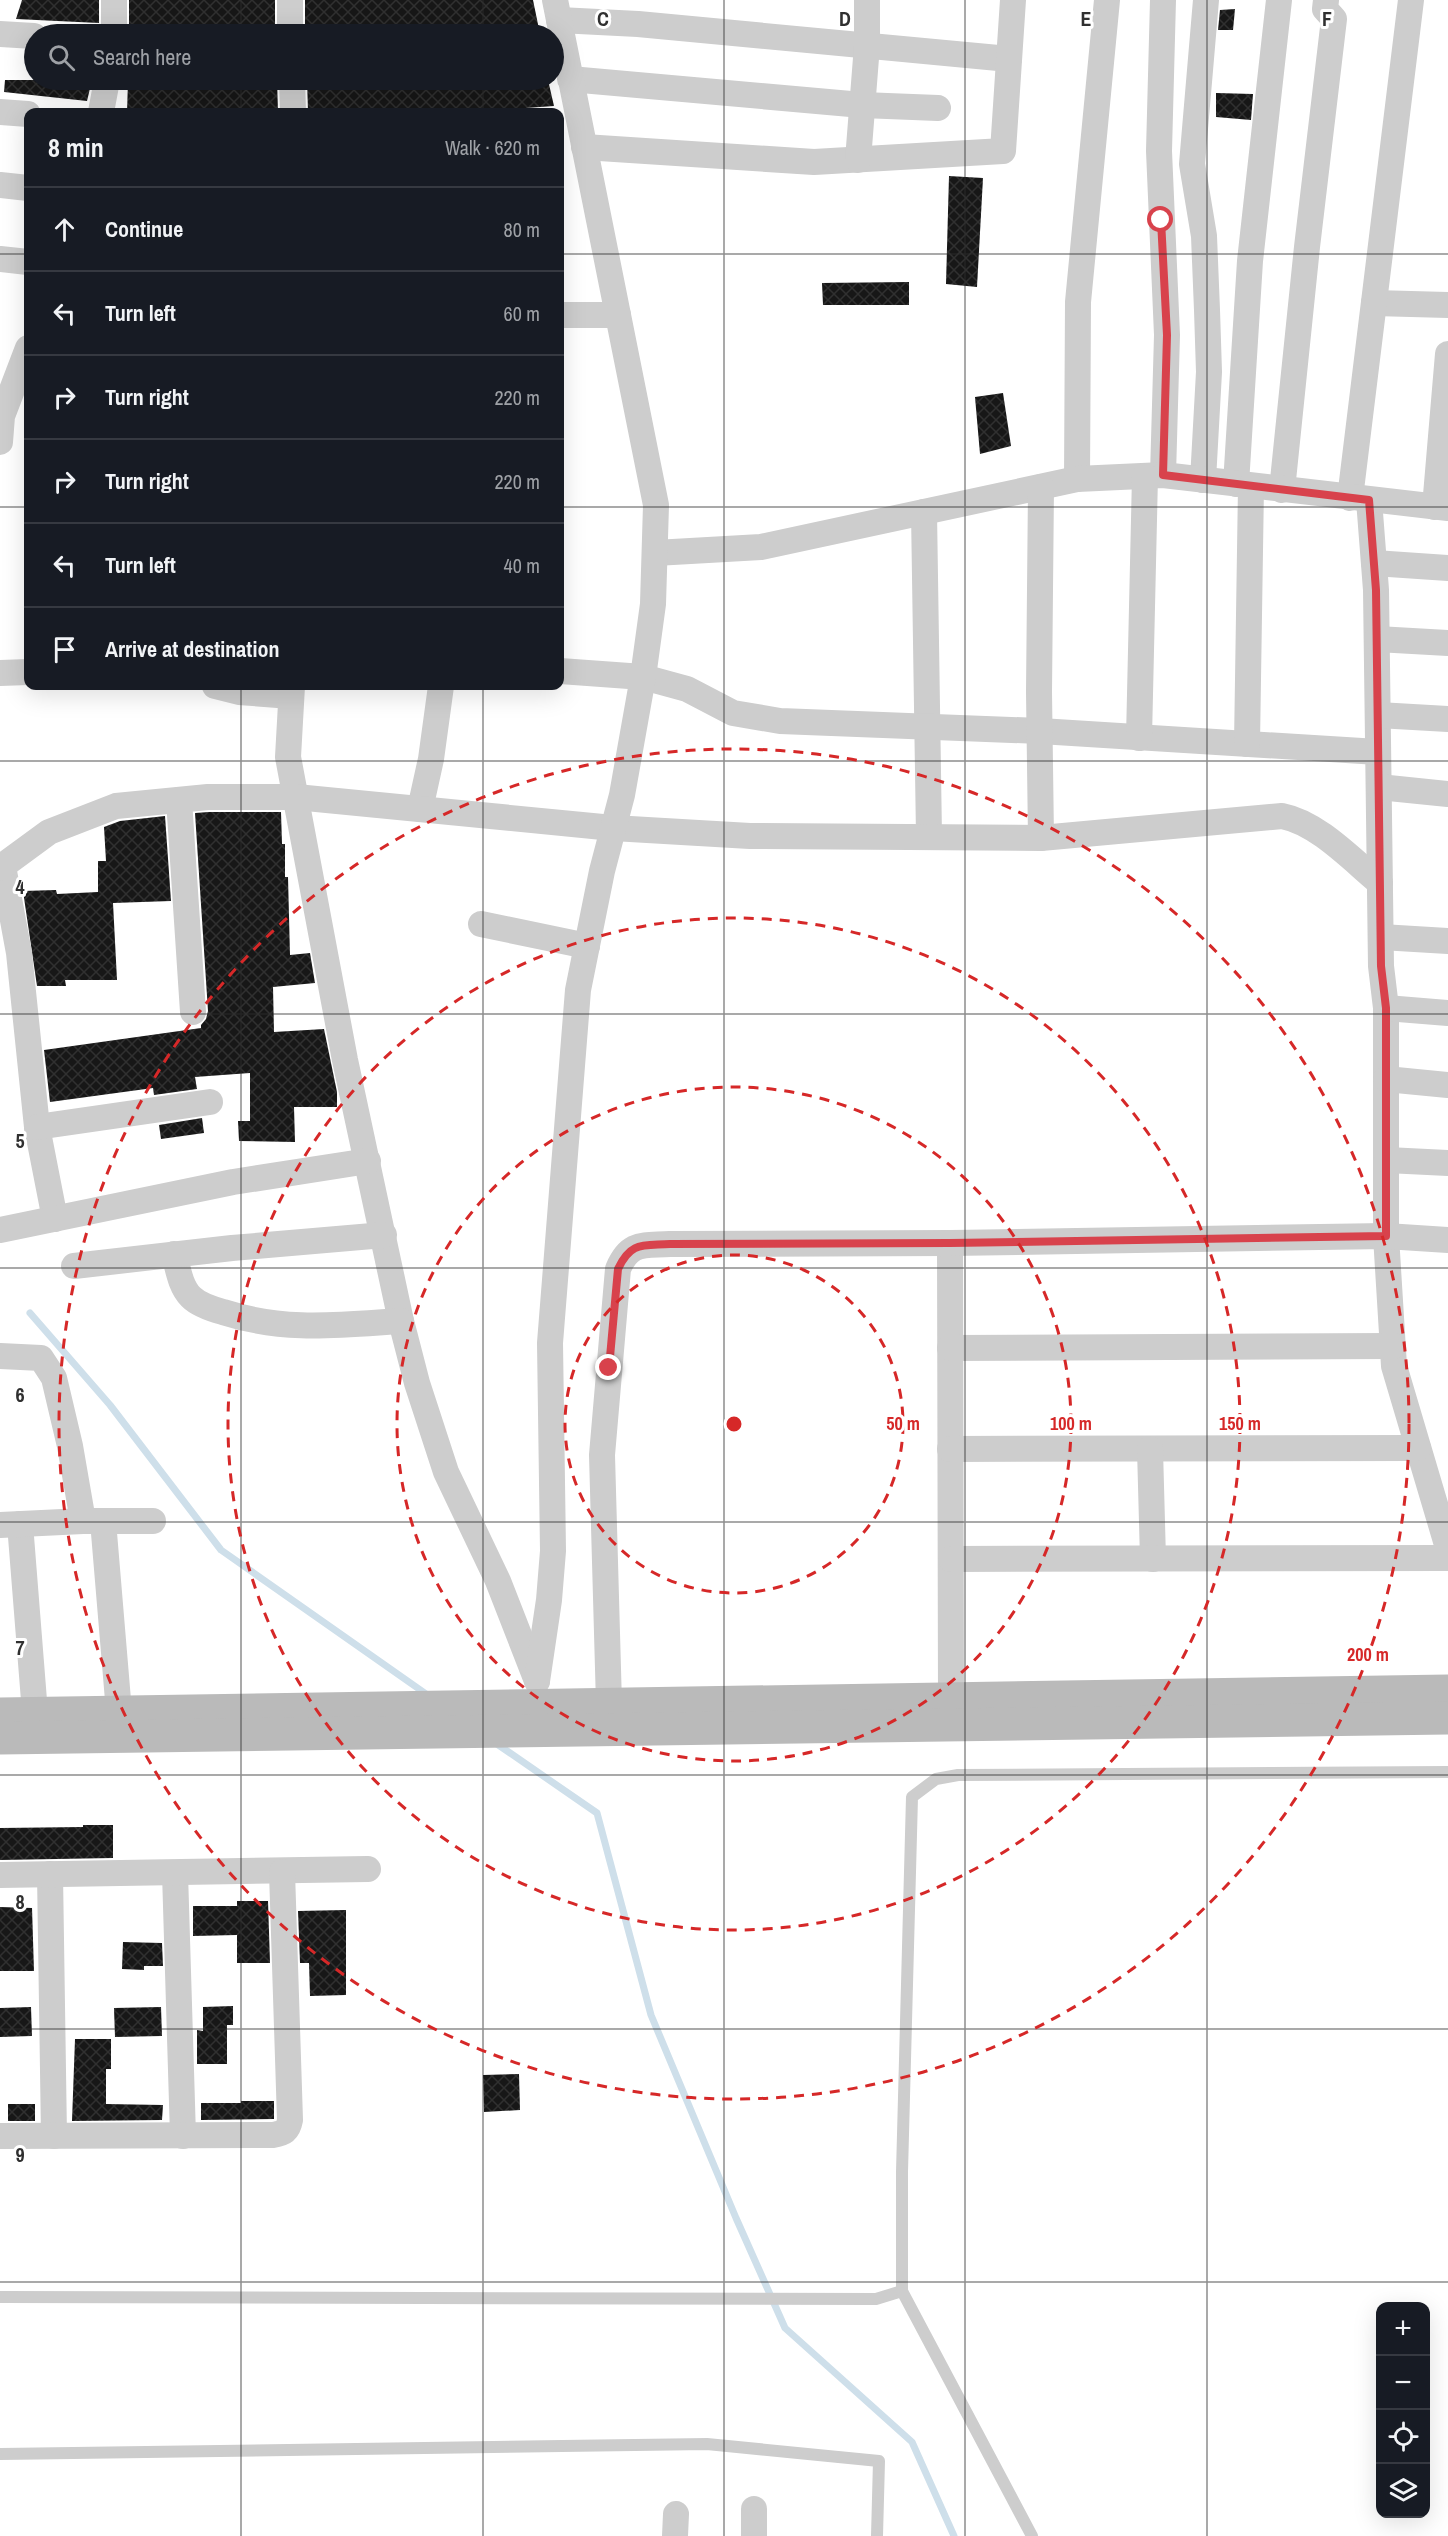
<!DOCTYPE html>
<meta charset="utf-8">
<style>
body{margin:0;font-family:"Archivo Narrow",sans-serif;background:#20242c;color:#f1f3f6}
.controls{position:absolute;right:18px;bottom:18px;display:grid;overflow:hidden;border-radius:12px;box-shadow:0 6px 24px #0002}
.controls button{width:54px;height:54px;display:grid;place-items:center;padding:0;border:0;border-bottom:2px solid #363941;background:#171b24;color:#f1f3f6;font:30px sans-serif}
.stop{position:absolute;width:18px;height:18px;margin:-14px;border:4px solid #d8424c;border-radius:50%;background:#fff}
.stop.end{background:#d8424c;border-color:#fff;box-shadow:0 2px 6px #0008}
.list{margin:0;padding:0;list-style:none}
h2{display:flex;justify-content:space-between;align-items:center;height:78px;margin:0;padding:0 24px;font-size:26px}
h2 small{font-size:20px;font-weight:400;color:#9ea1a6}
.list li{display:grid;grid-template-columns:39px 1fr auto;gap:18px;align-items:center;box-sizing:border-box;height:84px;padding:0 24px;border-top:2px solid #363941}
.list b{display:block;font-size:22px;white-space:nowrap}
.list em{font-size:20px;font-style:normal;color:#9ea1a6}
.icon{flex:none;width:33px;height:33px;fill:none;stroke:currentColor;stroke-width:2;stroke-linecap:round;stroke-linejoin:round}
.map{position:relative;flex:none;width:1448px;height:2536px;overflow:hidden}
.search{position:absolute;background:#171b24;box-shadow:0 6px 24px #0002;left:24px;top:24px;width:540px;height:66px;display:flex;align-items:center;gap:15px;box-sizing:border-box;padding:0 21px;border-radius:33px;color:#9ea1a6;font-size:22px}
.panel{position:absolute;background:#171b24;box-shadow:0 6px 24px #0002;left:24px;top:108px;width:540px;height:582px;border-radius:12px}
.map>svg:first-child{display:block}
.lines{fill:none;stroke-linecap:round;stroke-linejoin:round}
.stream{stroke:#cedfea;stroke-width:7}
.building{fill:url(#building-cross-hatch)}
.lane{stroke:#cdcdcd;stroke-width:12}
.street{stroke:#cdcdcd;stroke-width:26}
.secondary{stroke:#bababa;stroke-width:33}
.route{stroke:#d8424c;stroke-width:8}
.grid{fill:none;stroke:#303030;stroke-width:1.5;stroke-opacity:0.55}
.ring{fill:none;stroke:#d62828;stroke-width:3;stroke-dasharray:10 8}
.grid-label{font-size:20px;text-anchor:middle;font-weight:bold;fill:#303030;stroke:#fff;stroke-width:6;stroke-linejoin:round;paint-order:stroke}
.centre{fill:#d62828;stroke:#fff;stroke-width:3}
.ring-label{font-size:18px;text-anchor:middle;font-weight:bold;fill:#d62828;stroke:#fff;stroke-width:6;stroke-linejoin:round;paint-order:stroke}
</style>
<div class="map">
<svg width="1448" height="2536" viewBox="0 0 1448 2536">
<defs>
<pattern id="building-cross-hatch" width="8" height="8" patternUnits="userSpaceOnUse" patternTransform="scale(1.5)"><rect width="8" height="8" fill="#171717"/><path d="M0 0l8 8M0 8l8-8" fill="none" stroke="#303030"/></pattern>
</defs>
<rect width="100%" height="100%" fill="#fff"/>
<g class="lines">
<g class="stream">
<polyline points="30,1313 110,1405 221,1550 429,1696"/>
<polyline points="497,1744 597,1813 651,2015 736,2218 785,2328 912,2442 954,2536"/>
</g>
</g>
<g class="building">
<polygon points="22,0 99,0 99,23 16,19"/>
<rect x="129" y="0" width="146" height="34"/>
<polygon points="305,0 533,0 540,34 305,34"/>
<polygon points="1235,9 1233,30 1218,30 1220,10"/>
<polygon points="5,80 92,80 87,101 4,92"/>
<polygon points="128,80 277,80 278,112 127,112"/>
<polygon points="307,80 548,80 554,106 471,112 308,112"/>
<polygon points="1216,93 1253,94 1251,120 1216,117"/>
<polygon points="949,176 983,178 977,287 946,284"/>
<polygon points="909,282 909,305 823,305 822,283"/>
<polygon points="1003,393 1011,446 980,454 975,397"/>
<polygon points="209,812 281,812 282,844 285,844 285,877 288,877 290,955 310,953 315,983 273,987 274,1032 324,1029 337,1092 337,1107 294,1107 295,1142 239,1141 238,1121 250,1121 250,1073 195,1077 197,1089 154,1095 153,1088 50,1102 44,1050 201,1028 201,1025 206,1019 208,1011 195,813"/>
<polygon points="165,816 171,901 113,903 117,980 65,980 66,986 37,986 23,891 56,890 57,894 98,892 98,861 106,861 104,827 120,821"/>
<polygon points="202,1118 204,1133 161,1139 159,1125"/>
<polygon points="83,1825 113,1825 113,1858 0,1860 0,1828 83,1827"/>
<polygon points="237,1901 268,1901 270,1963 237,1963 237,1935 193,1936 193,1906 237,1906"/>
<polygon points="0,1907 32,1908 34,1971 0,1971"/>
<polygon points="346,1910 346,1995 310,1996 309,1963 300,1963 298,1911"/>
<polygon points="123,1942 162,1943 163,1966 144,1966 144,1970 122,1969"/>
<polygon points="233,2006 233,2025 227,2025 227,2064 197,2064 197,2030 203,2031 203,2007"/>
<polygon points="31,2007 32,2036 0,2037 0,2008"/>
<polygon points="161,2007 162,2036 115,2037 114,2008"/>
<polygon points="75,2039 111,2039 111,2069 106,2069 106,2104 163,2105 162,2120 72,2121"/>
<polygon points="519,2074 520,2110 484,2112 483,2075"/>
<polygon points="241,2101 274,2101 274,2119 201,2120 201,2103 241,2103"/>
<rect x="8" y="2104" width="27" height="17"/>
</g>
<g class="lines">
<g class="lane">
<polyline points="0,2297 876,2299 902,2291"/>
<polyline points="0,2454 707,2444 879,2461 877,2536"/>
<polyline points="1032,2536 902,2291 902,2172 912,1797 936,1779 958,1775 1448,1772"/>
</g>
<g class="street">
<polyline points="290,0 290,34"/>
<polyline points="559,20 638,24 1009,59"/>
<polyline points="0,34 34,36"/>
<polyline points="114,34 114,0"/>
<polyline points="570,79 862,105 938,108"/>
<polyline points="292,80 293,112"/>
<polyline points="0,112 28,114"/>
<polyline points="101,112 107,80"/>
<polyline points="584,147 814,162 1003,151 1013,0"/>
<polyline points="858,160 867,45 867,0"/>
<polyline points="0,185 28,188"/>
<polyline points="0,259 28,262"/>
<polyline points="1374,303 1448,305"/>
<polyline points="560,315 618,315"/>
<polyline points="0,442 2,416 28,348"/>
<polyline points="1163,475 1167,335 1159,151 1163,0"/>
<polyline points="1077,479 1078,302 1107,0"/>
<polyline points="1203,480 1209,372 1207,310 1204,236 1192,164 1206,0"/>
<polyline points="1236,484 1250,261 1279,0"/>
<polyline points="1282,490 1307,247 1334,19 1325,9 1326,0"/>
<polyline points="1350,498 1411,0"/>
<polyline points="1369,500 1376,590 1381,966 1386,1008 1386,1236 1394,1366 1448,1548"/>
<polyline points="1435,507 1448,354"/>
<polyline points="924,512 929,836"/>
<polyline points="655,553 761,547 1077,479 1163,475 1448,508"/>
<polyline points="1374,563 1448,568"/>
<polyline points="1377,639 1448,643"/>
<polyline points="560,671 643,677 687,689 733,713 780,721 1040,731 1378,752"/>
<polyline points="0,673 28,672"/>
<polyline points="215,686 239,692 291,696"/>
<polyline points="292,686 288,757 345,1060 401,1321 417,1383 446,1472 498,1581 537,1681"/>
<polyline points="1378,715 1448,719"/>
<polyline points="1139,738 1145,476"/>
<polyline points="1247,744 1251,486"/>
<polyline points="1379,787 1448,794"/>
<polyline points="179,800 193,1012"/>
<polyline points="420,809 431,759 441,686"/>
<path d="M1041 838 1282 816C1318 823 1352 860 1380 883"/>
<polyline points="0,865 3,866 19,953 37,1127 55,1219"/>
<polyline points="0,868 49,832 116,806 208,797 296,797 613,828 750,836 1041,838 1039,692 1041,487"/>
<polyline points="481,924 587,946"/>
<polyline points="1381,937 1448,941"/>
<polyline points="1386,1008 1448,1013"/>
<polyline points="1386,1079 1448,1085"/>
<polyline points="37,1127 210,1102"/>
<polyline points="1387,1160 1448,1163"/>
<polyline points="0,1230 233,1182 368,1161"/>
<polyline points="950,1243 951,1700"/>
<path d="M174 1254C178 1268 180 1286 191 1297 199 1305 212 1309 223 1312 286 1332 338 1325 401 1321"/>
<polyline points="74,1266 232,1248 384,1235"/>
<polyline points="950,1348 1393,1346"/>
<polyline points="0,1356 41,1358 54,1378 70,1446 83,1521"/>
<polyline points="950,1449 1418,1448"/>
<polyline points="1150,1449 1153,1559"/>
<polyline points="103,1521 119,1712"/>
<polyline points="20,1524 35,1713"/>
<polyline points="0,1525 83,1521 153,1521"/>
<polyline points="951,1559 1448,1558"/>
<polyline points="537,1681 549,1600 553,1551 550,1343 578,990 602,871 622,795 643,677 653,604 656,505 555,0"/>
<path d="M609 1704 602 1455 618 1269C630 1241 643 1246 670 1244L950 1243 1386 1236 1448 1240"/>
<polyline points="175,1873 183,2136"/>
<polyline points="50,1874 54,2136"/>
<polyline points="0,1875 368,1869"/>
<path d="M0 2136 273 2135C284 2133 288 2131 290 2120L282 1872"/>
<polyline points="754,2509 754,2536"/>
<polyline points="675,2536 676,2514"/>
</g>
<g class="secondary">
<polyline points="0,1714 1448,1691"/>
<polyline points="0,1738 1448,1718"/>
</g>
</g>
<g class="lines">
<path class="route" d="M609 1368 618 1269C631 1241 643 1246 670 1244L950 1243 1386 1236V1008L1381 966 1376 590 1369 500 1163 475 1167 335 1161 220"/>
</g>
<path class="grid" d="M241 0V34M483 0V34M724 0V2536M965 0V2536M1207 0V2536M241 80V112M483 80V112M0 254H28M560 254H1448M0 507H28M560 507H1448M241 686V2536M483 686V2536M0 761H1448M0 1014H1448M0 1268H1448M0 1522H1448M0 1775H1448M0 2029H1448M0 2282H1448"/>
<g class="ring">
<circle cx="734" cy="1424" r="169"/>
<circle cx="734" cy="1424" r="337"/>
<circle cx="734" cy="1424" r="506"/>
<circle cx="734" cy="1424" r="675"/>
</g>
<g class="grid-label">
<text x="603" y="26">C</text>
<text x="845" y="26">D</text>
<text x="1086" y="26">E</text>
<text x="1327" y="26">F</text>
<text x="20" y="894">4</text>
<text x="20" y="1148">5</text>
<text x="20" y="1402">6</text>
<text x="20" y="1655">7</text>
<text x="20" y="1909">8</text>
<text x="20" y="2162">9</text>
</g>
<circle cx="734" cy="1424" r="9" class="centre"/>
<g class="ring-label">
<text x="903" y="1430">50 m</text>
<text x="1071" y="1430">100 m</text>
<text x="1240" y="1430">150 m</text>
<text x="1368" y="1661">200 m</text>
</g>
</svg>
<div class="controls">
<button>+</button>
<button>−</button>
<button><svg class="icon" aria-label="locate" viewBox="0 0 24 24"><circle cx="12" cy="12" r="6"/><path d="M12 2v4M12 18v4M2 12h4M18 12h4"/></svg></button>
<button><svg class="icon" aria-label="layers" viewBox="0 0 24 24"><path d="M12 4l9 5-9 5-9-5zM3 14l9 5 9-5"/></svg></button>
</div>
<div class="stop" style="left:1161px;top:220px"></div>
<div class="stop end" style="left:609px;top:1368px"></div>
<div class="search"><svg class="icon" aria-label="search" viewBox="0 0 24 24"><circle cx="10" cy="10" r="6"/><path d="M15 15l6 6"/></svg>Search here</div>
<section class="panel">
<h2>8 min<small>Walk · 620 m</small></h2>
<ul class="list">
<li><svg class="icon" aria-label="ahead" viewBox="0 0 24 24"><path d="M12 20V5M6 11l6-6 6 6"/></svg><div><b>Continue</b></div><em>80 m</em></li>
<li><svg class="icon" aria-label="left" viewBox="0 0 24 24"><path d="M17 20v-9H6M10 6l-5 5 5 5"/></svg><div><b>Turn left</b></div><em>60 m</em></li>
<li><svg class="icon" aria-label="right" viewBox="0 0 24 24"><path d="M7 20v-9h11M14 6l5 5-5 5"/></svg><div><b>Turn right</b></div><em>220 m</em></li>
<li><svg class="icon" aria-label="right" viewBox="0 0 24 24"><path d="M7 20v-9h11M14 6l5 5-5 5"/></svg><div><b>Turn right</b></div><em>220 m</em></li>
<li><svg class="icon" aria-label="left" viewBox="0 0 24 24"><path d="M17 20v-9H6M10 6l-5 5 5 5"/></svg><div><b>Turn left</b></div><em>40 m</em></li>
<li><svg class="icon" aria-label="arrive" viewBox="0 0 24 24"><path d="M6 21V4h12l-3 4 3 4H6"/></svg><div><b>Arrive at destination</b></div></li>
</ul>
</section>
</div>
